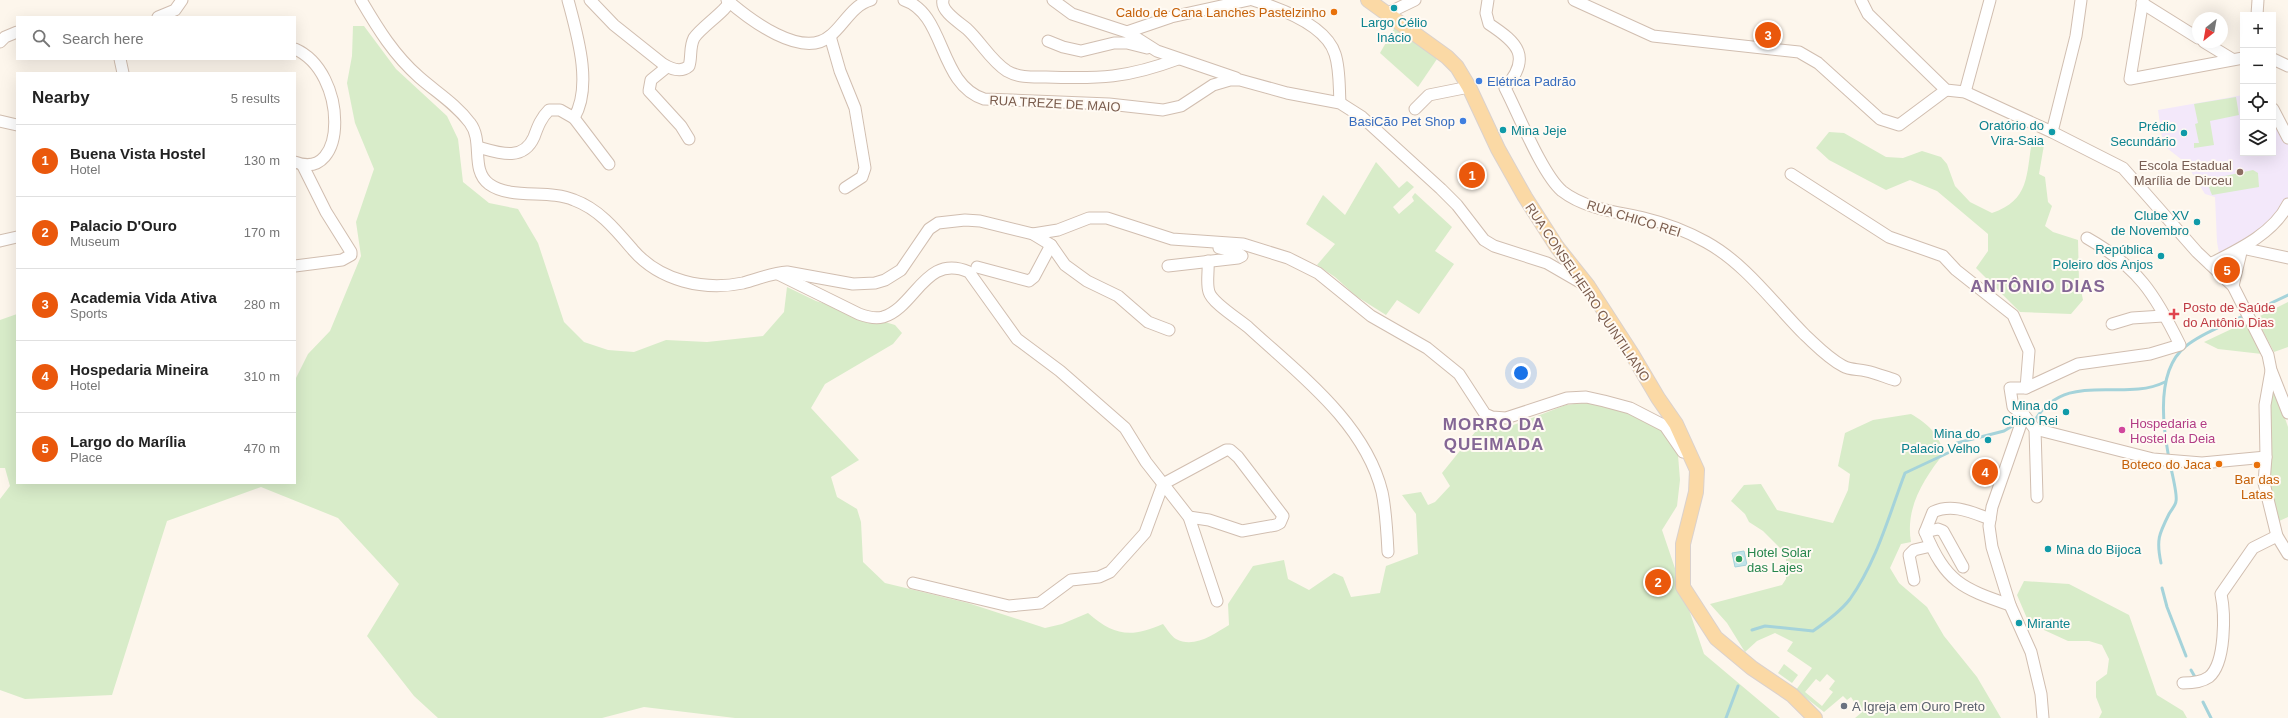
<!DOCTYPE html>
<meta charset="utf-8">
<style>
body{margin:0;font-family:Arial,sans-serif;background:#f6f6f6;color:#222}
.controls{position:absolute;right:12px;top:12px;display:grid;overflow:hidden;border-radius:0px;box-shadow:0 4px 16px #0002}
.controls button{width:36px;height:36px;display:grid;place-items:center;padding:0;border:0;border-bottom:1px solid #e0e0e0;background:#fff;color:#222;font:20px sans-serif}
.compass{position:absolute;left:2192px;top:12px;width:36px;height:36px;border-radius:50%;background:#fff;box-shadow:0 4px 16px #0002;rotate:211deg}
.you{position:absolute;left:1521px;top:373px;width:14px;height:14px;margin:-10px;border:3px solid #fff;border-radius:50%;background:#1a73e8;box-shadow:0 0 0 6px #1a73e833}
.badge{display:grid;place-items:center;width:26px;height:26px;border-radius:50%;background:#ea580c;color:#fff;font-size:13px;font-weight:700}
.pin{position:absolute;translate:-50% -50%;border:2px solid #fff;box-shadow:0 1px 4px #0006}
.list{margin:0;padding:0;list-style:none}
h2{display:flex;justify-content:space-between;align-items:center;height:52px;margin:0;padding:0 16px;font-size:17px}
h2 small{font-size:13px;font-weight:400;color:#767676}
.list li{display:grid;grid-template-columns:26px 1fr auto;gap:12px;align-items:center;box-sizing:border-box;height:72px;padding:0 16px;border-top:1px solid #e0e0e0}
.list b{display:block;font-size:15px;white-space:nowrap}
.list p{margin:0;font-size:13px;white-space:nowrap;color:#767676}
.list em{font-size:13px;font-style:normal;color:#767676}
.icon{flex:none;width:22px;height:22px;fill:none;stroke:currentColor;stroke-width:2;stroke-linecap:round;stroke-linejoin:round}
.map{position:relative;flex:none;width:2288px;height:718px;overflow:hidden}
.search{position:absolute;background:#fff;box-shadow:0 4px 16px #0002;left:16px;top:16px;width:280px;height:44px;display:flex;align-items:center;gap:10px;box-sizing:border-box;padding:0 14px;border-radius:0px;color:#767676;font-size:15px}
.panel{position:absolute;background:#fff;box-shadow:0 4px 16px #0002;left:16px;top:72px;width:280px;height:412px;border-radius:0px}
.map>svg:first-child{display:block}
.education{fill:#f3e8fa}
.green{fill:#d8ecc9;fill-rule:evenodd}
.water{fill:#bfe3e8;stroke:#a5d3da}
.lines{fill:none;stroke-linecap:round;stroke-linejoin:round}
.stream{stroke:#a5d3da;stroke-width:3}
.minor-casing{stroke:#d1beb0;stroke-width:13}
.major-casing{stroke:#dad1cd;stroke-width:16}
.minor{stroke:#fff;stroke-width:11}
.major{stroke:#fbd9a5;stroke-width:14}
.culture-dot{fill:#0f9aa8;stroke:#fffaf3;stroke-width:1.5}
.food-dot{fill:#e8710a;stroke:#fffaf3;stroke-width:1.5}
.shop-dot{fill:#3f7fe0;stroke:#fffaf3;stroke-width:1.5}
.education-dot{fill:#8d6e63;stroke:#fffaf3;stroke-width:1.5}
.health-dot{fill:#e0444e;stroke:#fffaf3;stroke-width:1.5}
.hotel-dot{fill:#d1479c;stroke:#fffaf3;stroke-width:1.5}
.leisure-dot{fill:#2e9e5b;stroke:#fffaf3;stroke-width:1.5}
.worship-dot{fill:#6b7280;stroke:#fffaf3;stroke-width:1.5}
.labels{text-anchor:middle;stroke-width:4;stroke-linejoin:round;paint-order:stroke}
.food-label{font-size:13px;fill:#c56008;stroke:#fffaf3;text-anchor:end}
.culture-label{font-size:13px;fill:#0d838f;stroke:#fffaf3;text-anchor:end}
.shop-label{font-size:13px;fill:#366cbe;stroke:#fffaf3;text-anchor:start}
.street-label{font-size:13px;fill:#7a5c4d;stroke:#fffaf3}
.education-label{font-size:13px;fill:#785e54;stroke:#fffaf3;text-anchor:end}
.health-label{font-size:13px;fill:#be3a42;stroke:#fffaf3;text-anchor:start}
.hotel-label{font-size:13px;fill:#b23c85;stroke:#fffaf3;text-anchor:start}
.leisure-label{font-size:13px;fill:#27864d;stroke:#fffaf3;text-anchor:start}
.worship-label{font-size:13px;fill:#5b616d;stroke:#fffaf3;text-anchor:start}
.district-label{font-size:17px;font-weight:bold;letter-spacing:1px;fill:#846695;stroke:#fffaf3}
</style>
<div class="map">
<svg width="2288" height="718" viewBox="0 0 2288 718">
<rect width="100%" height="100%" fill="#fdf6ec"/>
<polygon class="education" points="2243,95 2243,153 2273,153 2273,109 2288,140 2288,204 2282,217 2226,256 2219,253 2217,242 2215,197 2205,194 2186,163 2163,145 2158,110"/>
<g class="green">
<path d="M353 26H364L396 69 447 116 458 139 463 182 489 203 518 209 538 243 564 322 584 342 608 350 634 352 666 340 707 342 763 336 784 312 787 287 816 301 895 325 902 333 893 344 825 384 811 408 859 460 831 477 837 497 857 509 861 522 863 562 885 583 968 603 1045 628 1062 624 1088 613C1114 636 1131 638 1163 624 1167 629 1171 636 1176 639 1194 649 1214 634 1229 625L1228 604 1253 566 1284 560 1288 579 1309 590 1334 573 1343 577 1351 597 1380 593 1386 566 1418 554 1416 514 1402 495 1421 492 1428 505 1435 502 1450 486 1442 473 1480 426 1500 430 1566 405 1590 402 1640 416 1664 432 1678 455 1680 480 1677 506 1662 530 1704 654 1780 718H735L644 707 602 718H438L414 696 367 636 399 584 338 518 261 487 167 521 112 695 25 699 0 690V499L10 486 5 468H0V320L17 314V483H295V380L308 354 330 331 361 256 356 222 374 169 355 123 347 83 352 56Z"/>
<polygon points="1395,27 1437,59 1418,87 1380,53"/>
<polygon points="2236,97 2239,115 2210,121 2214,145 2194,148 2194,143 2199,143 2195,124 2198,123 2194,104"/>
<path d="M1829 132 1844 133 1886 157 1903 158 1922 151 1941 157 1947 164 1955 186 1970 202 1992 213C2030 200 2026 175 2032 141L2039 136 2045 139 2039 174 2045 177 2048 202 2052 206 2045 226 2053 232 2078 240 2079 281 2083 300 2071 314 2020 312 1976 268 1988 251V234L1937 191 1910 180 1886 190 1829 160 1816 148Z"/>
<polygon points="1376,162 1399,188 1407,181 1414,187 1393,207 1399,214 1414,201 1412,197 1415,193 1452,227 1435,251 1454,264 1419,314 1397,300 1386,315 1356,296 1335,277 1317,265 1335,244 1306,224 1323,195 1345,215"/>
<polygon points="2253,170 2258,173 2259,187 2212,195 2206,180"/>
<polygon points="2288,302 2288,347 2274,352 2256,318"/>
<polygon points="2240,325 2247,325 2262,354 2218,349 2204,342"/>
<polygon points="2272,390 2276,392 2288,427 2288,517 2277,522 2269,501 2265,415"/>
<path d="M1911 414C1928 424 1938 433 1944 453 1924 479 1905 507 1911 542L1901 544 1890 568 1899 583 1927 607 1944 636 1977 677 2001 718H1855L1861 713 1851 697 1847 700 1843 696 1824 712 1796 690 1812 668 1787 651 1793 642 1775 633 1757 641 1745 652 1727 623 1710 604 1782 585 1786 579V554L1763 531 1749 522 1745 514 1731 501 1744 485 1761 484 1777 510 1833 523 1848 490 1850 474 1838 466 1845 433 1873 420ZM1827 674 1835 681 1829 689 1833 692 1822 706 1805 692 1816 679 1820 682Z"/>
<polygon points="2024,581 2069,584 2129,615 2157,695 2183,711 2187,718 2099,718 2102,712 2096,697 2096,682 2107,674 2109,659 2102,645 2089,641 2068,641 2029,623 2017,595"/>
<polygon points="1784,664 1798,675 1792,683 1778,673"/>
</g>
<polygon class="water" points="1744,551 1747,565 1735,567 1732,553"/>
<g class="lines">
<g class="stream">
<polyline points="2250,313 2288,295"/>
<path d="M2032 421 2035 420C2067 369 2122 403 2165 382"/>
<path d="M2161 563C2156 540 2159 534 2169 514 2171 510 2176 505 2176 501 2178 493 2169 463 2168 453 2162 420 2157 369 2186 346 2203 332 2226 325 2245 315"/>
<polyline points="2162,588 2167,607 2186,656"/>
<path d="M1752 630 1765 626 1813 631C1826 622 1840 612 1850 599 1877 561 1889 515 1905 473L1952 451 1957 443 2004 431 2019 422"/>
<polyline points="2191,670 2195,677"/>
<polyline points="2203,702 2211,718"/>
<polyline points="1726,718 1738,686"/>
</g>
<defs>
<g id="minor">
<path d="M361 0C378 29 394 55 419 77 436 92 456 104 470 123 484 141 470 170 489 184 511 200 549 189 574 200 599 209 616 230 633 250 660 281 704 291 743 283 758 279 772 273 787 272L853 284 875 283 885 280 901 270 929 229 938 223 965 220 980 221 1033 234 1058 230 1089 218H1107L1172 239 1243 244 1288 258 1318 273 1371 316 1427 348 1459 374 1485 414 1492 417 1506 418 1567 398 1586 397 1604 401 1630 408 1665 426 1683 452"/>
<path d="M590 0 614 25 663 64C671 69 681 73 689 66 692 57 689 48 694 38 701 27 729 9 730 0"/>
<path d="M727 0C749 19 802 60 830 36 844 25 852 5 871 0"/>
<path d="M904 0C946 14 938 84 984 99L1109 104 1163 110 1181 106 1213 85 1230 80H1240L1287 93 1340 103 1362 117 1441 189 1457 205 1484 240 1494 246 1547 263 1585 285"/>
<path d="M943 0C940 11 960 23 967 29 981 42 991 61 1007 71 1019 78 1033 77 1046 77 1100 79 1127 78 1178 59"/>
<polyline points="1053,0 1072,14 1127,32 1157,51 1236,78"/>
<path d="M1253 0C1279 8 1326 25 1335 54 1340 69 1339 87 1340 103"/>
<path d="M1488 0 1486 13 1489 24C1518 43 1532 57 1505 88 1518 113 1542 174 1562 191 1585 209 1617 212 1644 218 1665 223 1688 232 1706 242 1746 264 1774 304 1805 335 1817 346 1828 358 1843 366 1850 370 1857 369 1866 371 1876 373 1885 377 1895 380"/>
<polyline points="1574,0 1653,36 1799,52 1818,63 1880,119 1899,125 1946,90"/>
<polyline points="1861,0 1868,14 1946,90 1965,92 2052,132 2123,168 2197,252 2233,286 2268,355 2271,370 2288,413"/>
<polyline points="2143,0 2130,79 2243,58"/>
<polyline points="2142,3 2198,38"/>
<polyline points="1386,14 1415,0"/>
<polyline points="2257,15 2258,0"/>
<polyline points="158,17 175,10 182,0"/>
<polyline points="1127,32 1171,17 1249,0"/>
<polyline points="830,36 840,71 855,108 865,168 862,177 845,188"/>
<polyline points="1048,41 1063,47 1081,51 1114,43 1127,43 1147,48"/>
<polyline points="0,42 5,37 17,32"/>
<polyline points="2204,42 2232,59"/>
<path d="M295 49C348 72 348 183 295 162"/>
<polyline points="120,59 123,73"/>
<polyline points="2273,59 2288,66"/>
<polyline points="667,67 651,80 649,91 681,126 689,139"/>
<polyline points="1965,92 1990,0"/>
<polyline points="1415,109 1429,95 1469,87"/>
<polyline points="2273,109 2288,138"/>
<polyline points="574,118 609,164"/>
<polyline points="0,121 17,125"/>
<polyline points="2052,132 2076,36 2081,0"/>
<path d="M478 147C499 153 523 162 534 137 538 126 541 118 549 110H560L574 118C593 86 577 34 568 0"/>
<polyline points="1791,174 1889,237 1943,256 1956,270 2013,315 2029,351 2026,388 2010,388 2013,407 2024,415 2035,429 2153,459 2202,463 2266,457"/>
<polyline points="1033,234 1051,245 1065,265 1087,281 1118,296 1148,322 1169,330"/>
<polyline points="0,241 17,237"/>
<path d="M1208 261C1209 271 1206 283 1209 292 1212 303 1240 320 1249 328 1299 374 1365 423 1382 492 1386 511 1387 532 1388 552"/>
<path d="M2210 264C2238 250 2274 233 2288 204"/>
<polyline points="295,266 342,260 351,255 351,252 326,212 303,166"/>
<polyline points="1168,266 1238,258 1242,256 1237,252 1219,248"/>
<polyline points="977,267 1029,281 1034,277 1051,245"/>
<path d="M778 274 859 314C867 317 875 319 883 317 916 307 925 253 969 272L1017 339 1060 371 1125 428 1146 462 1189 517 1217 601"/>
<polyline points="2233,286 2242,248 2288,258"/>
<polyline points="2112,324 2132,318 2163,316"/>
<polyline points="2271,371 2265,405 2266,457 2264,483 2277,536 2288,554"/>
<path d="M2026 388 2078 364 2150 354 2180 345C2155 294 2138 267 2087 238"/>
<polyline points="2024,415 1992,507 1989,526 1992,547 2010,605 2031,652 2041,694 2043,718"/>
<polyline points="2035,429 2037,497"/>
<path d="M1990 519C1971 512 1952 503 1933 512L1925 532C1946 582 1961 588 2010 605"/>
<polyline points="1925,532 1938,529 1943,531 1963,567"/>
<polyline points="1914,580 1909,555 1914,550 1931,546"/>
<polyline points="913,583 1009,606 1040,603 1071,580 1099,577 1110,572 1145,533 1163,484 1226,450 1230,450 1238,457 1283,516 1280,523 1276,525 1242,531 1209,520 1189,517"/>
<path d="M2183 683C2192 683 2202 682 2209 677 2226 663 2225 613 2221 594L2253 548 2277 536"/>
</g>
<polyline id="major" points="1368,0 1447,57 1457,67 1469,87 1498,149 1525,197 1557,247 1588,286 1632,354 1658,398 1676,424 1697,470 1696,492 1683,544 1683,587 1716,638 1752,668 1792,695 1815,718"/>
</defs>
<use href="#minor" class="minor-casing"/>
<use href="#major" class="major-casing"/>
<use href="#minor" class="minor"/>
<use href="#major" class="major"/>
</g>
<g class="culture-dot">
<circle cx="1394" cy="8" r="4"/>
<circle cx="1503" cy="130" r="4"/>
<circle cx="2052" cy="132" r="4"/>
<circle cx="2184" cy="133" r="4"/>
<circle cx="2197" cy="222" r="4"/>
<circle cx="2161" cy="256" r="4"/>
<circle cx="2066" cy="412" r="4"/>
<circle cx="1988" cy="440" r="4"/>
<circle cx="2048" cy="549" r="4"/>
<circle cx="2019" cy="623" r="4"/>
</g>
<g class="food-dot">
<circle cx="1334" cy="12" r="4"/>
<circle cx="2219" cy="464" r="4"/>
<circle cx="2257" cy="465" r="4"/>
</g>
<g class="shop-dot">
<circle cx="1479" cy="81" r="4"/>
<circle cx="1463" cy="121" r="4"/>
</g>
<circle class="education-dot" cx="2240" cy="172" r="4"/>
<path class="health-dot" d="M2172 308h4v4h4v4h-4v4h-4v-4h-4v-4h4z"/>
<circle class="hotel-dot" cx="2122" cy="430" r="4"/>
<circle class="leisure-dot" cx="1739" cy="559" r="4"/>
<circle class="worship-dot" cx="1844" cy="706" r="4"/>
<g class="labels">
<g class="food-label">
<text x="1326" y="17">Caldo de Cana Lanches Pastelzinho</text>
<text x="2211" y="469">Boteco do Jaca</text>
<text x="2257" y="484" text-anchor="middle">Bar das<tspan x="2257" dy="15">Latas</tspan></text>
</g>
<g class="culture-label">
<text x="1394" y="27" text-anchor="middle">Largo Célio<tspan x="1394" dy="15">Inácio</tspan></text>
<text x="2044" y="130">Oratório do<tspan x="2044" dy="15">Vira-Saia</tspan></text>
<text x="2176" y="131">Prédio<tspan x="2176" dy="15">Secundário</tspan></text>
<text x="1511" y="135" text-anchor="start">Mina Jeje</text>
<text x="2189" y="220">Clube XV<tspan x="2189" dy="15">de Novembro</tspan></text>
<text x="2153" y="254">República<tspan x="2153" dy="15">Poleiro dos Anjos</tspan></text>
<text x="2058" y="410">Mina do<tspan x="2058" dy="15">Chico Rei</tspan></text>
<text x="1980" y="438">Mina do<tspan x="1980" dy="15">Palacio Velho</tspan></text>
<text x="2056" y="554" text-anchor="start">Mina do Bijoca</text>
<text x="2027" y="628" text-anchor="start">Mirante</text>
</g>
<g class="shop-label">
<text x="1487" y="86">Elétrica Padrão</text>
<text x="1455" y="126" text-anchor="end">BasiCão Pet Shop</text>
</g>
<g class="street-label">
<text transform="translate(1055 103) rotate(3)" y="5">RUA TREZE DE MAIO</text>
<text transform="translate(1634 218) rotate(17)" y="5">RUA CHICO REI</text>
<text transform="translate(1588 292) rotate(56)" y="5">RUA CONSELHEIRO QUINTILIANO</text>
</g>
<g class="education-label">
<text x="2232" y="170">Escola Estadual<tspan x="2232" dy="15">Marília de Dirceu</tspan></text>
</g>
<g class="health-label">
<text x="2183" y="312">Posto de Saúde<tspan x="2183" dy="15">do Antônio Dias</tspan></text>
</g>
<g class="hotel-label">
<text x="2130" y="428">Hospedaria e<tspan x="2130" dy="15">Hostel da Deia</tspan></text>
</g>
<g class="leisure-label">
<text x="1747" y="557">Hotel Solar<tspan x="1747" dy="15">das Lajes</tspan></text>
</g>
<g class="worship-label">
<text x="1852" y="711">A Igreja em Ouro Preto</text>
</g>
<g class="district-label">
<text x="2038" y="292">ANTÔNIO DIAS</text>
<text x="1494" y="430">MORRO DA<tspan x="1494" dy="20">QUEIMADA</tspan></text>
</g>
</g>
</svg>
<div class="controls">
<button>+</button>
<button>−</button>
<button><svg class="icon" aria-label="locate" viewBox="0 0 24 24"><circle cx="12" cy="12" r="6"/><path d="M12 2v4M12 18v4M2 12h4M18 12h4"/></svg></button>
<button><svg class="icon" aria-label="layers" viewBox="0 0 24 24"><path d="M12 4l9 5-9 5-9-5zM3 14l9 5 9-5"/></svg></button>
</div>
<svg class="compass" viewBox="-18 -18 36 36"><path d="M0-13l5 13h-10z" fill="#e53935"/><path d="M0 13l5-13h-10z" fill="#767676"/></svg>
<div class="you"></div>
<div class="pin badge" style="left:1472px;top:175px">1</div>
<div class="pin badge" style="left:1658px;top:582px">2</div>
<div class="pin badge" style="left:1768px;top:35px">3</div>
<div class="pin badge" style="left:1985px;top:472px">4</div>
<div class="pin badge" style="left:2227px;top:270px">5</div>
<div class="search"><svg class="icon" aria-label="search" viewBox="0 0 24 24"><circle cx="10" cy="10" r="6"/><path d="M15 15l6 6"/></svg>Search here</div>
<section class="panel">
<h2>Nearby<small>5 results</small></h2>
<ul class="list">
<li><span class="badge">1</span><div><b>Buena Vista Hostel</b><p>Hotel</p></div><em>130 m</em></li>
<li><span class="badge">2</span><div><b>Palacio D'Ouro</b><p>Museum</p></div><em>170 m</em></li>
<li><span class="badge">3</span><div><b>Academia Vida Ativa</b><p>Sports</p></div><em>280 m</em></li>
<li><span class="badge">4</span><div><b>Hospedaria Mineira</b><p>Hotel</p></div><em>310 m</em></li>
<li><span class="badge">5</span><div><b>Largo do Marília</b><p>Place</p></div><em>470 m</em></li>
</ul>
</section>
</div>
